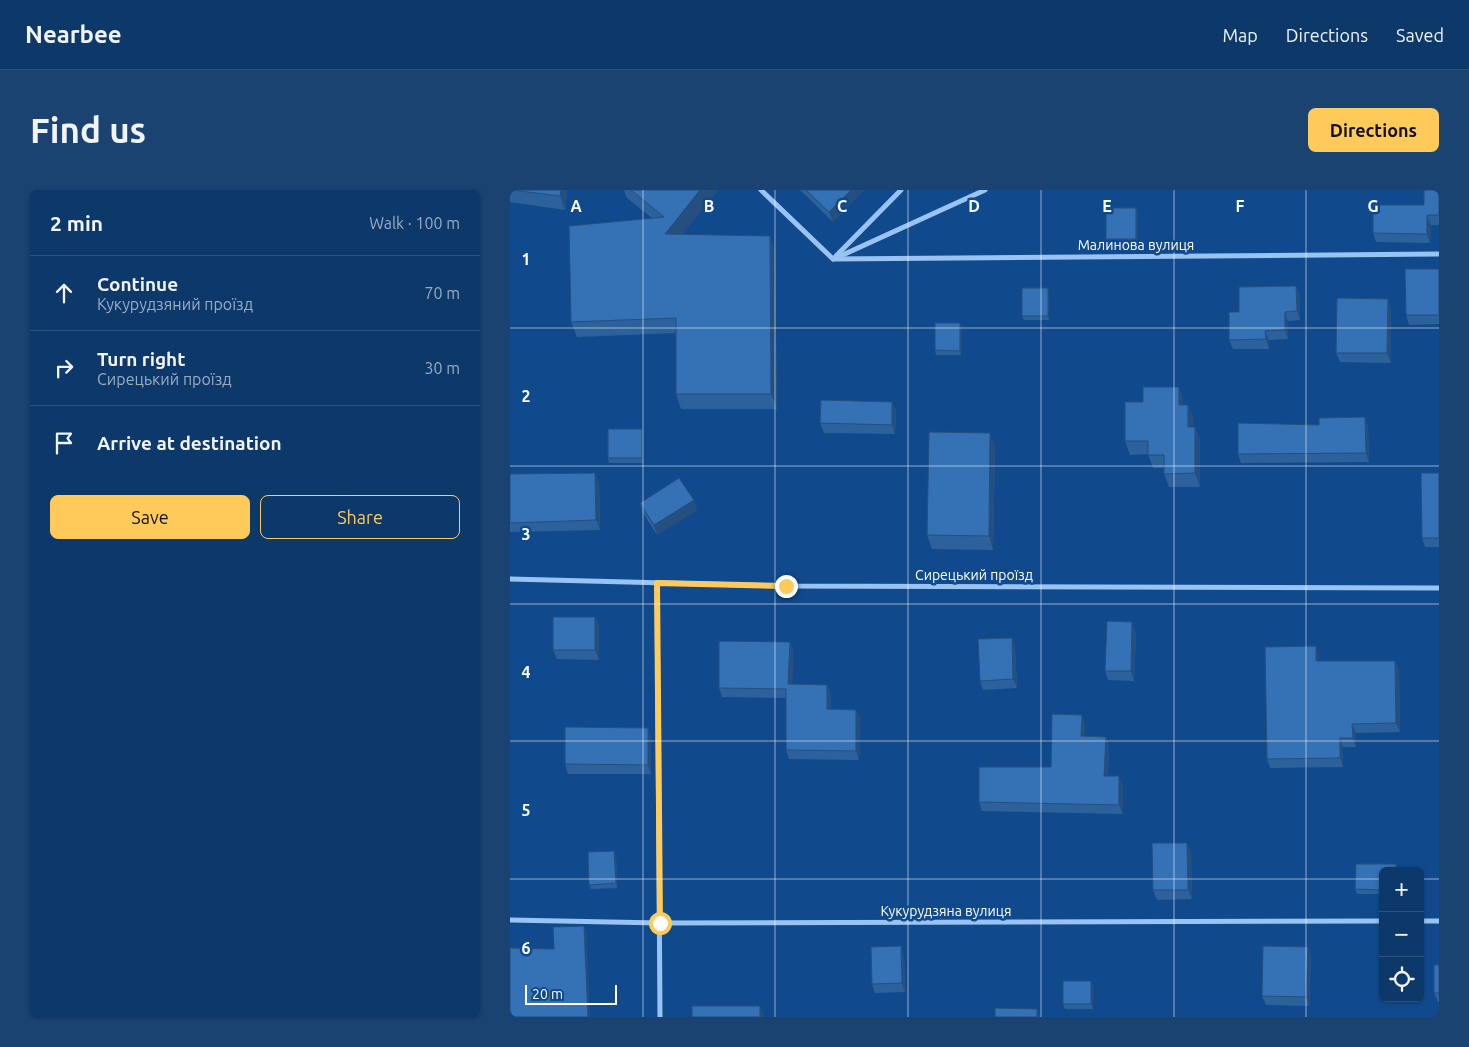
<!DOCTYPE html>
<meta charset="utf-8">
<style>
body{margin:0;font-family:Ubuntu,sans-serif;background:#1a4372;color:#f1f3f6}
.controls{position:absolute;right:15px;bottom:15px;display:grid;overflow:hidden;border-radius:8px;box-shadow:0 1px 4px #0004}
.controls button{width:45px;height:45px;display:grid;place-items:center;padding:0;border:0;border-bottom:1px solid #2c527e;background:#0c386a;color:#f1f3f6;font:25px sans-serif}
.scale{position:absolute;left:15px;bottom:12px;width:92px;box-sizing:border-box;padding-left:5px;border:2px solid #fff;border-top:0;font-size:14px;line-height:18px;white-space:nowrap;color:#fff;-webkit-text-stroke:4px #104a8d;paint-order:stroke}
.stop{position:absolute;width:15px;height:15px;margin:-11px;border:4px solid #ffca59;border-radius:50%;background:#fff}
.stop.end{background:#ffca59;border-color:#fff;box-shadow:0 1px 5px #0008}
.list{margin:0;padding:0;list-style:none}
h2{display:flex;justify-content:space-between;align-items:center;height:65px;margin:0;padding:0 20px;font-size:21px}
h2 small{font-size:16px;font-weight:400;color:#9aacc1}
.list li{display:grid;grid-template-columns:32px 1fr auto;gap:15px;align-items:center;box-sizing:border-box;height:75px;padding:0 20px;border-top:1px solid #2c527e}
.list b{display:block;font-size:19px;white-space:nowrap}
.list p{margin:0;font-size:16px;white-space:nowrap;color:#9aacc1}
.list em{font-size:16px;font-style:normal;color:#9aacc1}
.actions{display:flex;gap:10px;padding:15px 20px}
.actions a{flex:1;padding:11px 0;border:1px solid #ffca59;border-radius:8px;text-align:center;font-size:18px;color:#ffca59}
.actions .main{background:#ffca59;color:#111}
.icon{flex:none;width:28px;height:28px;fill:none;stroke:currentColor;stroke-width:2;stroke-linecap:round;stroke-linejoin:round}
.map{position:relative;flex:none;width:929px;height:827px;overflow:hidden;border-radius:8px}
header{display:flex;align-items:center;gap:30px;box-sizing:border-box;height:70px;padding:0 25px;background:#0c386a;border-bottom:1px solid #2c527e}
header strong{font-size:24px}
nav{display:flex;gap:28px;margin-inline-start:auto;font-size:18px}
.intro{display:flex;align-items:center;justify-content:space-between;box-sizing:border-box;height:120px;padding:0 30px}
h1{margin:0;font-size:35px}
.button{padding:12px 22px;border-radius:8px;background:#ffca59;color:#111;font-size:18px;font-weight:700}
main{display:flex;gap:30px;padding:0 30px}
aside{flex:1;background:#0c386a;border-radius:8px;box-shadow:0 1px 4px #0004}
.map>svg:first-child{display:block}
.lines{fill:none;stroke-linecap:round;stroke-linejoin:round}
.minor{stroke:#98c3f2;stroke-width:5}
.wall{fill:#2d619c}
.shaded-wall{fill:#244f7f}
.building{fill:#3471b5;stroke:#244f7f}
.route{stroke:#ffca59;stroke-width:6}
.grid{fill:none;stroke:#fff;stroke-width:1;stroke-opacity:0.55}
.labels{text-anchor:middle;stroke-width:5;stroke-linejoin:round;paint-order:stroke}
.street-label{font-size:14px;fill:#fff;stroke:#104a8d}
.grid-label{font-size:16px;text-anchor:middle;font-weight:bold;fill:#fff;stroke:#104a8d;stroke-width:5;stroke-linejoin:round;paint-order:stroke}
</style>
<header>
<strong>Nearbee</strong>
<nav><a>Map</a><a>Directions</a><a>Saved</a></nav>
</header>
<div class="intro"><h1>Find us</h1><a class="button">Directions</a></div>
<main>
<aside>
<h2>2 min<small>Walk · 100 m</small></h2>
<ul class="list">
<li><svg class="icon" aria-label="ahead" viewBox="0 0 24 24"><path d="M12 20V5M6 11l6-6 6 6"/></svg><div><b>Continue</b><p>Кукурудзяний проїзд</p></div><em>70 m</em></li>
<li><svg class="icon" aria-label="right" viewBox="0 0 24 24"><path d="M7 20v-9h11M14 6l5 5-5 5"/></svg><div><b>Turn right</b><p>Сирецький проїзд</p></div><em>30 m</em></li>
<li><svg class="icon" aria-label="arrive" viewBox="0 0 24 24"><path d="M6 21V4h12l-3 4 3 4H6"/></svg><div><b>Arrive at destination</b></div></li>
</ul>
<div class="actions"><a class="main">Save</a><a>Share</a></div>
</aside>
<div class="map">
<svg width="929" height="827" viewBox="0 0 929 827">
<rect width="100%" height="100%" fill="#104a8d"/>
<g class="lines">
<g class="minor">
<polyline points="251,0 323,69"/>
<polyline points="326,66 391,0"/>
<polyline points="326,68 475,0"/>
<polyline points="323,69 929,64"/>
<polyline points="0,389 276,396 929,398"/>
<polyline points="147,393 150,827"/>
<polyline points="0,730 150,733 873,731"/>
<polyline points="910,731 929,731"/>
</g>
</g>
<g class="wall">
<polygon points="0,0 57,0 55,20 0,12"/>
<polygon points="114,0 208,0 172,44 265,61 267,219 171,219 166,204 166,143 67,147 61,132 142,28 117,8"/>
<polygon points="290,0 354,0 323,32"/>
<polygon points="929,0 929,35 921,35 920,53 866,52 863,43 914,15"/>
<polygon points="626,18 628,23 628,54 598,54 596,49"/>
<polygon points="929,79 929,134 899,135 896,125"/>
<polygon points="786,96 790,105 790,130 778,131 778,149 759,150 759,159 723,159 719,150 729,122"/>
<polygon points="539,103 539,130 514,130 512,126"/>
<polygon points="881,118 881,173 830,172 826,163"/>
<polygon points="452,138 451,165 426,165 425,160"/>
<polygon points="669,197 673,210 673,215 678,215 683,228 683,237 685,237 690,250 690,297 659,297 654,284 654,278 643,278 638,264 620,265 615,251 633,212"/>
<polygon points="382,212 386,221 385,244 314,243 310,233"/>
<polygon points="855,227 858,237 859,272 731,273 728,264"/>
<polygon points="132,239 133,244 133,273 99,273 98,268"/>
<polygon points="485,256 483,360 422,359 417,345"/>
<polygon points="929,283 929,357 915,357 912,348"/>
<polygon points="0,284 89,292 90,340 0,342"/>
<polygon points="130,313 187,320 147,345 133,323"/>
<polygon points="85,427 89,436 89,470 47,469 43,460"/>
<polygon points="626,442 624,491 598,490 595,481"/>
<polygon points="502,448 505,457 507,498 473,500 470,491"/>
<polygon points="280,452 283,461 282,494 317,495 321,504 320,519 346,520 350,529 349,570 279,569 276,560 276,508 212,507 209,498"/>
<polygon points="809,465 809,471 885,471 889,481 890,542 846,543 846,557 833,557 833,577 760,578 757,569"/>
<polygon points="575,534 575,546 596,547 599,556 598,586 613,596 613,624 472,621 469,612 541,577"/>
<polygon points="138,538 141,547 141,584 58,584 55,574"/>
<polygon points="104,661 106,666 107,698 81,699 79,695"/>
<polygon points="681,662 682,709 647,710 643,700"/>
<polygon points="846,674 886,674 888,681 873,681 873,704 847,704 845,699"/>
<polygon points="798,757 801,766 799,816 756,815 752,806"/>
<polygon points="394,765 395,802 365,803 362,794"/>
<polygon points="929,775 929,812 928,812 924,803"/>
<polygon points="583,796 583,819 555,819 553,814"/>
</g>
<g class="shaded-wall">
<polygon points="51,0 57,0 55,20 50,6"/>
<polygon points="190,0 208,0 160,59 155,44"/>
<polygon points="341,0 354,0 323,32 319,22"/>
<polygon points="626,18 628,23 628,54 626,49"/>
<polygon points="917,25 921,35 920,53 917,44"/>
<polygon points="260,46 265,61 267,219 261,204"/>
<polygon points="786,96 790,105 790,130 787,121"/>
<polygon points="538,98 539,103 539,130 538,126"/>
<polygon points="878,109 881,118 881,173 877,163"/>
<polygon points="775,122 778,131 778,149 775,140"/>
<polygon points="450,133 452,138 451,165 450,161"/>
<polygon points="755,141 759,150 759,159 756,149"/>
<polygon points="669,197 673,210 673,228 669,215"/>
<polygon points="382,212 386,221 385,244 382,235"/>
<polygon points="678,215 683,228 683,250 678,237"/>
<polygon points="855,227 858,237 859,272 856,263"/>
<polygon points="685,237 690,250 690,297 685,283"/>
<polygon points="132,239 133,244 133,273 132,268"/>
<polygon points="480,243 485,256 483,360 479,346"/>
<polygon points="85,283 89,292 90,340 86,330"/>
<polygon points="184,310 187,320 147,345 144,335"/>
<polygon points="85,427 89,436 89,470 85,460"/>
<polygon points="622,432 626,442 624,491 621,481"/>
<polygon points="502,448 505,457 507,498 503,489"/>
<polygon points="280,452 283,461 282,503 278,494"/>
<polygon points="806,456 809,465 809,481 806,471"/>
<polygon points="885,471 889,481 890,542 886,533"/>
<polygon points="317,495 321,504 320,528 317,519"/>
<polygon points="346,520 350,529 349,570 346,561"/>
<polygon points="572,525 575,534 575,555 571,546"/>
<polygon points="842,534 846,543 846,557 843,548"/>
<polygon points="138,538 141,547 141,584 138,575"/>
<polygon points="596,547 599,556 598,596 594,586"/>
<polygon points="830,548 833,557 833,577 830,568"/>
<polygon points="609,586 613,596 613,624 609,615"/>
<polygon points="677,653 681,662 682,709 678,700"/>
<polygon points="104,661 106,666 107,698 106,693"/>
<polygon points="74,736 77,744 80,827 78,827"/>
<polygon points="391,756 394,765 395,802 392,793"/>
<polygon points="798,757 801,766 799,816 796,807"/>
<polygon points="581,791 583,796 583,819 581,814"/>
<polygon points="250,816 254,825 254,827 250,827"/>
<polygon points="527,819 531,827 527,827"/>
</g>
<g class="building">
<polygon points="2,0 51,0 50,6"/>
<polygon points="121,0 190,0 155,44 260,46 261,204 166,204 166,128 61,132 59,36 154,27"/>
<polygon points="296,0 341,0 319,22"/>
<polygon points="914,0 929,0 929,25 917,25 917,44 863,43 863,15 914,15"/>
<rect x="596" y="18" width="30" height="31"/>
<polygon points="895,79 929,79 929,125 896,125"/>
<polygon points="786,96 787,121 775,122 775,140 755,141 756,149 719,150 719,122 729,122 729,97"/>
<rect x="512" y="98" width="26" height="28"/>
<polygon points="827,108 878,109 877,163 826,163"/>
<polygon points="425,133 450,133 450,161 425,160"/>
<polygon points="633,197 669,197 669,215 678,215 678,237 685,237 685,283 654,284 654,265 638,265 638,251 615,251 615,212 633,212"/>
<polygon points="311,210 382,212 382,235 310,233"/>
<polygon points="855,227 856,263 728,264 728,233 809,235 809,228"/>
<rect x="98" y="239" width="34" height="29"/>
<polygon points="419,242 480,243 479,346 417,345"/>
<polygon points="85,283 86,330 0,333 0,284"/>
<polygon points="911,283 929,283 929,348 912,348"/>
<polygon points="169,288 184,310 144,335 130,313"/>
<rect x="43" y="427" width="42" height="33"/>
<polygon points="597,431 622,432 621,481 595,481"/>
<polygon points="502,448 503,489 470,491 468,449"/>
<polygon points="209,451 280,452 278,494 317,495 317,519 346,520 346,561 276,560 276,499 209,498"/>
<polygon points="806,456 806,471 885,471 886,533 842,534 843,548 830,548 830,568 757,569 755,457"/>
<polygon points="542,524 572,525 571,546 596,547 594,586 609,586 609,615 469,612 469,577 541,577"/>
<polygon points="55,537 138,538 138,575 55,574"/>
<polygon points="642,653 677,653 678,700 643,700"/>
<polygon points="104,661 106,693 79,695 78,662"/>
<polygon points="846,674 886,674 886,681 873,681 873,700 845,699"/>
<polygon points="74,736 78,827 0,827 0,758 44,759 43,737"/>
<polygon points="391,756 392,793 362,794 361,757"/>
<polygon points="753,756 798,757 796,807 752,806"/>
<rect x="924" y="775" width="5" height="28"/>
<rect x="553" y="791" width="28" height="23"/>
<rect x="182" y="816" width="68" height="11"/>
<polygon points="485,818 527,819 527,827 485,827"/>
</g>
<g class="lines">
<polyline class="route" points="150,733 147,393 276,396"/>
</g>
<path class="grid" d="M133 0V827M265 0V827M398 0V827M531 0V827M664 0V827M796 0V827M0 138H929M0 276H929M0 414H929M0 551H929M0 689H873M910 689H929"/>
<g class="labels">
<g class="street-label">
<text x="626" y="60">Малинова вулиця</text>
<text x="464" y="390">Сирецький проїзд</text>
<text x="436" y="726">Кукурудзяна вулиця</text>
</g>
</g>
<g class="grid-label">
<text x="66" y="22">A</text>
<text x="199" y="22">B</text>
<text x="332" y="22">C</text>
<text x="464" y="22">D</text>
<text x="597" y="22">E</text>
<text x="730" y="22">F</text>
<text x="863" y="22">G</text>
<text x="16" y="75">1</text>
<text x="16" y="212">2</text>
<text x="16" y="350">3</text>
<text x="16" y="488">4</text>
<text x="16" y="626">5</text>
<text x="16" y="764">6</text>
</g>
</svg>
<div class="controls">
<button>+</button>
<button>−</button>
<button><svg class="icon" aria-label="locate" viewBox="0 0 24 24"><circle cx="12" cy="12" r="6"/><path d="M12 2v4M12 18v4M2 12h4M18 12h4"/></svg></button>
</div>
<div class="scale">20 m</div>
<div class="stop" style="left:150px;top:733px"></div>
<div class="stop end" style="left:276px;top:396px"></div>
</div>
</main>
